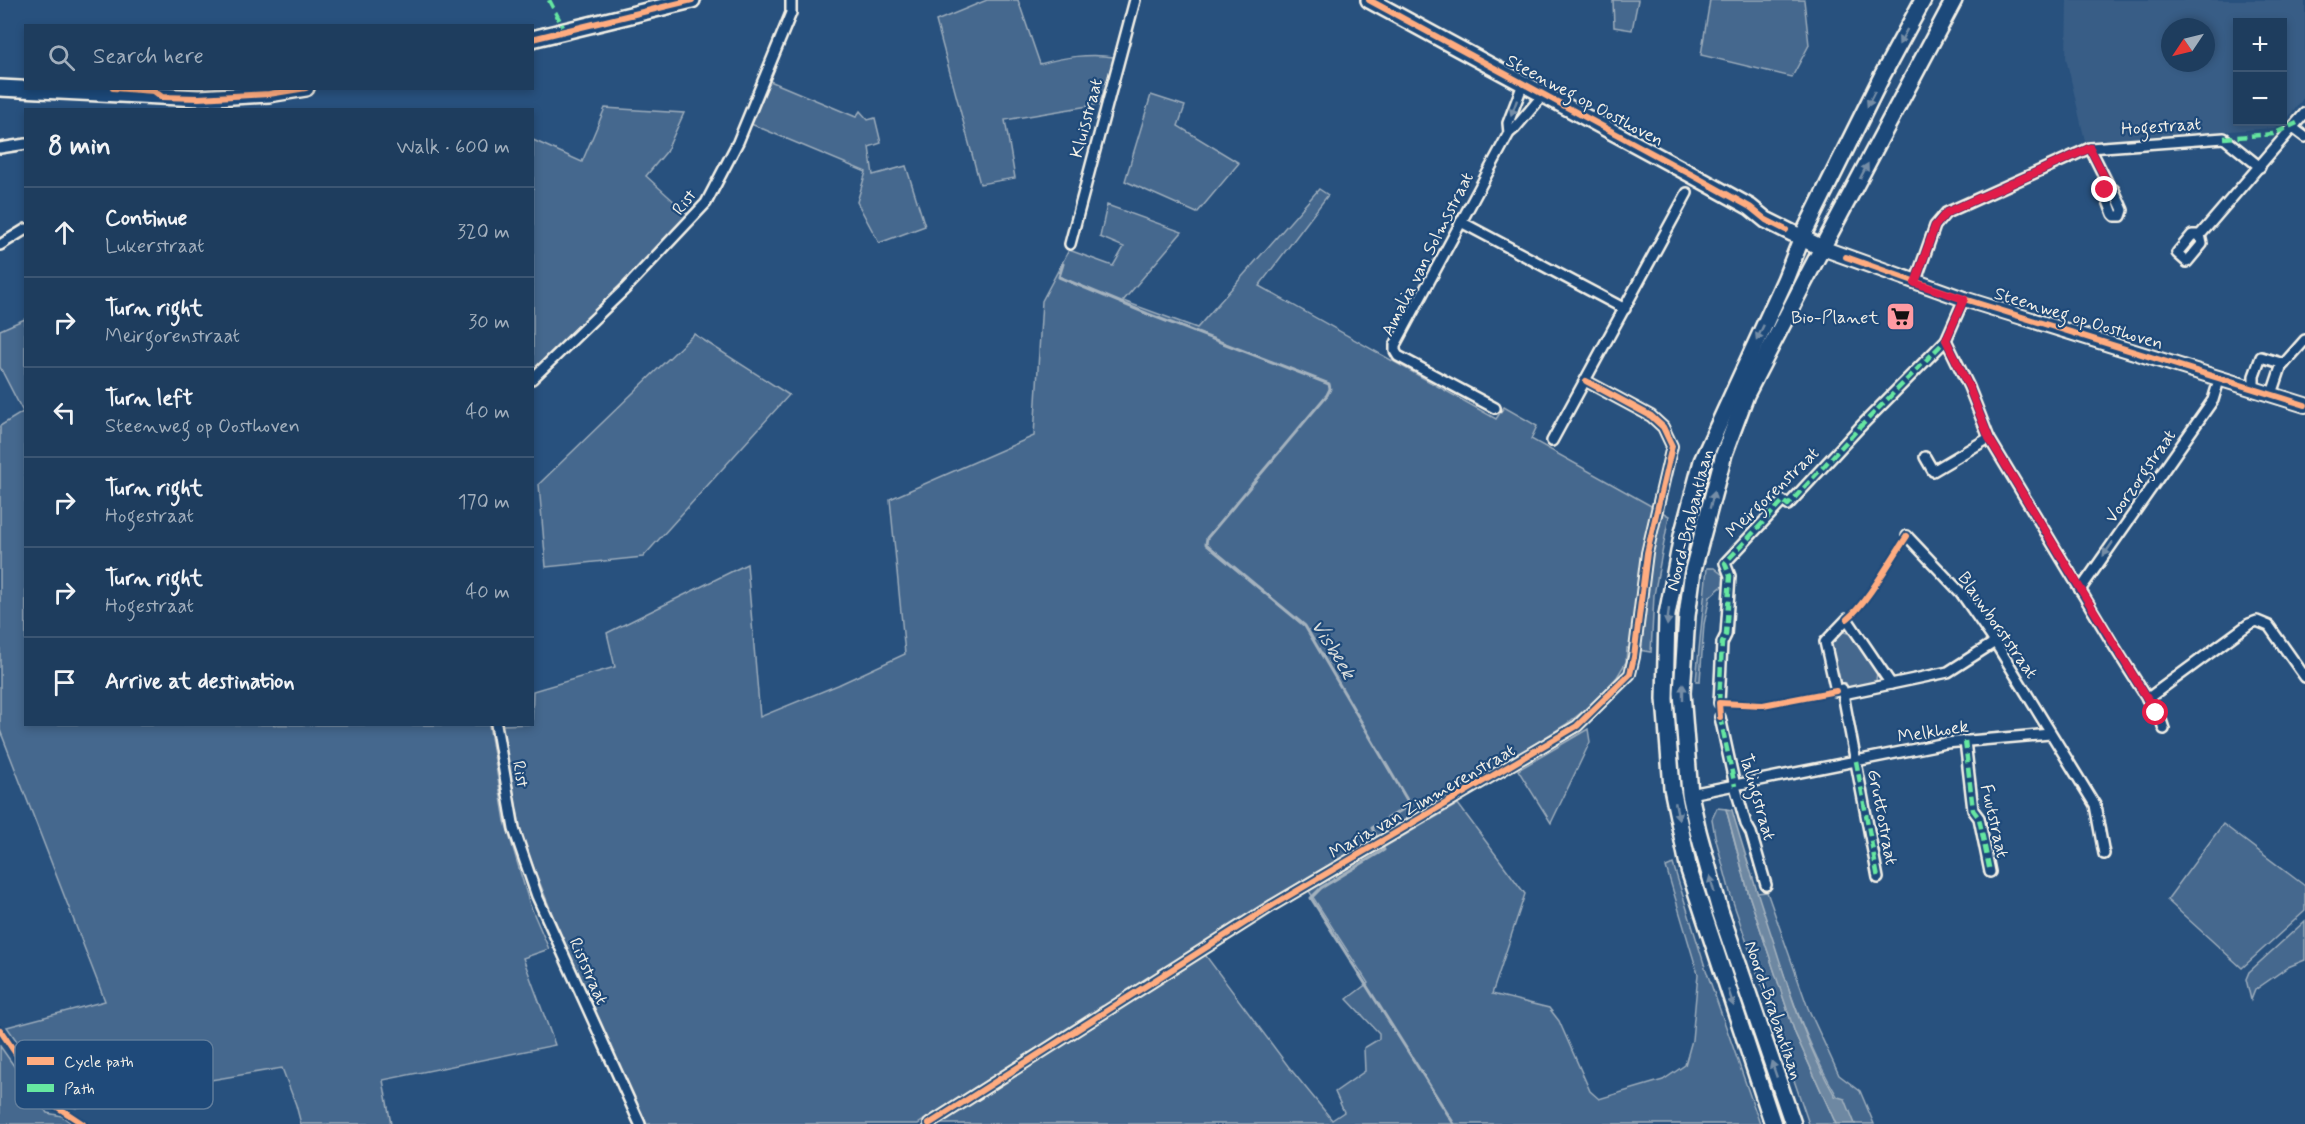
<!DOCTYPE html>
<meta charset="utf-8">
<style>
body{margin:0;font-family:Mynerve,sans-serif;background:#2b4867;color:#f1f3f6}
.controls{position:absolute;right:18px;top:18px;display:grid;overflow:hidden;border-radius:0px;box-shadow:0 3px 9px #0003}
.controls button{width:54px;height:54px;display:grid;place-items:center;padding:0;border:0;border-bottom:2px solid #3c5673;background:#1e3d5e;color:#f1f3f6;font:30px sans-serif}
.compass{position:absolute;left:2161px;top:18px;width:54px;height:54px;border-radius:50%;background:#1e3d5e;box-shadow:0 3px 9px #0003;rotate:235deg}
.stop{position:absolute;width:18px;height:18px;margin:-14px;border:4px solid #e11d48;border-radius:50%;background:#fff}
.stop.end{background:#e11d48;border-color:#fff;box-shadow:0 2px 6px #0008}
.list{margin:0;padding:0;list-style:none}
h2{display:flex;justify-content:space-between;align-items:center;height:78px;margin:0;padding:0 24px;font-size:26px}
h2 small{font-size:20px;font-weight:400;color:#a1aebc}
.list li{display:grid;grid-template-columns:39px 1fr auto;gap:18px;align-items:center;box-sizing:border-box;height:90px;padding:0 24px;border-top:2px solid #3c5673}
.list b{display:block;font-size:22px;white-space:nowrap}
.list p{margin:0;font-size:20px;white-space:nowrap;color:#a1aebc}
.list em{font-size:20px;font-style:normal;color:#a1aebc}
.icon{flex:none;width:33px;height:33px;fill:none;stroke:currentColor;stroke-width:2;stroke-linecap:round;stroke-linejoin:round}
.map{position:relative;flex:none;width:2305px;height:1124px;overflow:hidden}
.search{position:absolute;background:#1e3d5e;box-shadow:0 3px 9px #0003;left:24px;top:24px;width:510px;height:66px;display:flex;align-items:center;gap:15px;box-sizing:border-box;padding:0 21px;border-radius:0px;color:#a1aebc;font-size:22px}
.panel{position:absolute;background:#1e3d5e;box-shadow:0 3px 9px #0003;left:24px;top:108px;width:510px;height:618px;border-radius:0px}
.map>svg:first-child{display:block}
.built{fill:#375d86;fill-rule:evenodd}
.green{fill:#45688e;stroke:#9cacbb;stroke-width:1.5}
.water{fill:#6e88a2;stroke:#a4b2be;stroke-width:1.5}
.lines{fill:none;stroke-linecap:round;stroke-linejoin:round}
.stream{stroke:#a4b2be;stroke-width:3}
.street-casing{stroke:#f4f1e8;stroke-width:14}
.secondary-casing{stroke:#f4f1e8;stroke-width:18}
.primary-casing{stroke:#f4f1e8;stroke-width:20}
.street{stroke:#1f4a7a;stroke-width:9}
.secondary{stroke:#1f4a7a;stroke-width:14}
.primary{stroke:#1f4a7a;stroke-width:15}
.quiet{stroke:#66e7a1;stroke-width:4.5;stroke-dasharray:9 4.5;stroke-linecap:butt}
.cycleway-casing{stroke:#1f4a7a;stroke-width:10}
.cycleway{stroke:#ffac80;stroke-width:6}
.oneway{fill:#748da6}
.route{stroke:#e11d48;stroke-width:8}
.labels{text-anchor:middle;stroke-width:4.5;stroke-linejoin:round;paint-order:stroke}
.street-label{font-size:18px;fill:#f4f1e8;stroke:#1f4a7a}
.poi-label{font-size:18px;fill:#f4f1e8;stroke:#1f4a7a;text-anchor:end}
.water-label{font-size:20px;font-style:italic;fill:#d9dcda;stroke:#1f4a7a}
.key{fill:#1f4a7a;stroke:#5f7c9b;stroke-width:1.5}
.key-label{font-size:16px;fill:#f4f1e8}
</style>
<div class="map">
<svg width="2305" height="1124" viewBox="0 0 2305 1124">
<rect width="100%" height="100%" fill="#28517e"/>
<filter id="ink" filterUnits="userSpaceOnUse"><feTurbulence type="fractalNoise" baseFrequency=".0167" numOctaves="2"/><feDisplacementMap in="SourceGraphic" scale="12" xChannelSelector="R" yChannelSelector="G"/><feConvolveMatrix kernelMatrix="1 2 1 2 8 2 1 2 1" color-interpolation-filters="sRGB"/></filter>
<g filter="url(#ink)">
<path class="built" d="M2067 0H2305V96L2285 122 2274 128 2085 141 2066 58ZM2238 22H2282V122H2238ZM2170 27H2206V63H2170Z"/>
<g class="green">
<path d="M987 0H1018L1040 64C1065 57 1088 53 1114 57L1100 104 1005 120 1015 178 980 184 936 21Z"/>
<polygon points="1613,0 1638,0 1632,30 1614,27"/>
<polygon points="1710,0 1804,0 1809,45 1792,77 1701,55"/>
<polygon points="770,81 856,117 860,111 868,120 875,118 881,143 869,147 873,175 906,166 925,226 879,243 857,202 866,172 751,124"/>
<polygon points="1151,95 1185,106 1178,126 1239,163 1197,213 1125,181"/>
<polygon points="605,108 684,113 666,152 646,176 689,215 665,242 533,370 533,140 582,162"/>
<polygon points="1319,189 1328,195 1259,286 1496,419 1504,407 1537,426 1531,439 1669,516 1654,595 1651,652 1627,648 1626,662 1617,677 1590,706 1565,725 1503,764 1308,877 1200,948 1288,1066 1332,1120 1344,1112 1335,1092 1365,1071 1364,1048 1379,1039 1379,1033 1347,999 1368,983 1309,891 1458,804 1525,894 1492,994 1549,1008 1559,1021 1590,1091 1599,1099 1663,1080 1685,1065 1692,1040 1698,974 1666,867 1673,864 1705,967 1760,1124 938,1124 1111,1015 1102,1006 918,1124 646,1124 563,941 523,841 500,725 532,724 533,691 615,667 607,633 747,564 760,717 838,685 905,654 890,499 1034,436 1042,301 1069,250 1113,266 1124,247 1100,237 1107,205 1182,232 1123,301 1197,328"/>
<polygon points="25,319 26,724 489,725 505,821 530,905 549,949 523,958 555,1045 383,1080 391,1124 301,1124 296,1105 282,1068 115,1096 76,1108 59,1102 7,1027 105,1001 0,730 0,426 23,412 0,367 0,330"/>
<polygon points="694,334 789,395 643,557 546,567 539,484"/>
<polygon points="1707,568 1714,568 1729,580 1710,597 1704,624 1700,681 1696,681"/>
<polygon points="1842,631 1855,636 1877,671 1876,681 1873,683 1848,688 1846,683 1838,684 1830,644 1834,637"/>
<polygon points="1588,729 1590,742 1551,823 1518,770"/>
<polygon points="1717,808 1726,809 1749,895 1795,1033 1836,1124 1809,1124 1731,896 1715,836 1712,819"/>
<polygon points="2223,824 2305,886 2305,911 2242,968 2167,900"/>
<path d="M1767 892 1808 1008 1839 1075 1860 1091 1874 1124H1855C1806 1055 1784 973 1756 893Z"/>
<polygon points="2305,921 2305,960 2288,967 2255,990 2251,1000 2246,979 2249,972"/>
<polygon points="0,1046 47,1113 62,1116 72,1124 0,1124"/>
</g>
<path class="water" d="M1726 809 1732 810C1745 856 1760 901 1775 946 1791 997 1808 1049 1835 1096L1845 1099 1855 1124H1836L1795 1033 1749 895Z"/>
<g class="lines">
<polyline class="stream" points="1063,264 1059,277 1148,314 1329,384 1330,389 1327,395 1207,538 1206,544 1305,626 1410,805 1372,828 1384,850 1321,888 1311,898 1454,1124"/>
<defs>
<g id="street">
<polyline points="2293,128 2305,137"/>
<polyline points="1509,133 1508,123 1523,84"/>
<polyline points="0,148 26,144"/>
<polyline points="2090,148 2109,186 2105,193 2113,214 2115,216 2121,216 2123,210 2114,190 2109,186"/>
<polyline points="1461,222 1625,309"/>
<polyline points="2200,235 2202,244 2187,262 2177,253 2192,235 2200,235 2305,113"/>
<polyline points="1070,244 1135,0"/>
<polyline points="0,245 26,229"/>
<polyline points="1915,283 1935,226 1946,213 2090,148 2224,138 2260,167"/>
<polyline points="1946,340 1969,387 1989,438 2114,646 2161,720 2164,729"/>
<polyline points="532,379 625,289 706,203 738,142 791,13 791,0"/>
<polyline points="2254,389 2254,376 2261,357 2284,364"/>
<polyline points="2272,394 2281,367 2305,340"/>
<polyline points="1495,408 1398,356 1395,351 1395,345 1509,133 1515,128 1543,95"/>
<polyline points="1552,441 1687,193"/>
<polyline points="1925,457 1933,471 1989,438"/>
<polyline points="1907,536 1961,593 1995,642 2095,805 2104,854"/>
<polyline points="2080,590 2213,400 2220,377"/>
<polyline points="1843,694 1878,878"/>
<polyline points="1843,694 1842,689 1836,691 1825,642 1847,619 1891,684"/>
<polyline points="1843,694 1948,672 1995,642"/>
<polyline points="2147,699 2249,624 2257,621 2269,626 2305,677"/>
<polyline points="1719,703 1722,643 1726,635 1730,576 1725,563 1783,501 1788,505 1860,427 1946,340 1964,299"/>
<polyline points="1720,717 1735,786 1746,824 1751,833 1766,885"/>
<polyline points="496,724 514,829 537,896 640,1124"/>
<polyline points="1965,741 1973,810 1979,818 1990,872"/>
<polyline points="1690,794 1946,743 2050,734"/>
<polyline points="929,1124 1273,905 1577,726 1630,674 1634,657 1647,553 1672,446 1663,427 1651,416 1586,381"/>
</g>
<polyline id="secondary" points="1822,248 1964,299 2305,405"/>
<g id="primary">
<polyline points="1369,0 1694,176 1750,207 1766,220 1822,248"/>
<polyline points="532,39 692,0"/>
<polyline points="0,88 199,98 269,94 306,88"/>
<polyline points="1773,1124 1689,870 1672,788 1665,699 1667,615 1682,536 1702,461 1785,280 1802,237 1883,74 1923,0"/>
<polyline points="1793,1124 1720,911 1698,831 1690,794 1682,693 1687,616 1693,570 1724,454 1746,395 1811,269 1954,0"/>
</g>
</defs>
<use href="#street" class="street-casing"/>
<use href="#secondary" class="secondary-casing"/>
<use href="#primary" class="primary-casing"/>
<use href="#street" class="street"/>
<use href="#secondary" class="secondary"/>
<use href="#primary" class="primary"/>
<g class="quiet">
<polyline points="549,0 565,31"/>
<polyline points="2224,138 2273,134 2297,123"/>
<polyline points="1719,703 1722,643 1726,635 1730,576 1725,563 1783,501 1788,505 1860,427 1946,340"/>
<polyline points="1720,717 1735,786"/>
<polyline points="1965,741 1973,810 1979,818 1990,872"/>
<polyline points="1856,761 1878,878"/>
</g>
<defs>
<g id="cycleway">
<polyline points="1369,0 1694,176 1750,207 1766,220 1786,230"/>
<polyline points="532,39 692,0"/>
<polyline points="113,88 154,91 162,97 199,98 269,94 306,88"/>
<polyline points="1846,257 1964,299 2305,405"/>
<path d="M1847 619C1866 604 1892 558 1907 536"/>
<polyline points="1720,717 1719,703 1763,705 1836,691"/>
<polyline points="0,1030 47,1100 83,1124"/>
<polyline points="929,1124 1273,905 1577,726 1630,674 1634,657 1647,553 1672,446 1663,427 1651,416 1586,381"/>
</g>
</defs>
<use href="#cycleway" class="cycleway-casing"/>
<use href="#cycleway" class="cycleway"/>
</g>
<defs><path id="oneway-solid" d="M-6-.8H1V-3.2L6.5 0L1 3.2V.8H-6Z" transform="scale(1.5)"/></defs>
<g class="oneway">
<use href="#oneway-solid" transform="translate(1903 37) rotate(118)"/>
<use href="#oneway-solid" transform="translate(1871 99) rotate(116)"/>
<use href="#oneway-solid" transform="translate(1514 108) rotate(110)"/>
<use href="#oneway-solid" transform="translate(1864 171) rotate(-62)"/>
<use href="#oneway-solid" transform="translate(1760 333) rotate(115)"/>
<use href="#oneway-solid" transform="translate(1712 500) rotate(-75)"/>
<use href="#oneway-solid" transform="translate(2108 549) rotate(125)"/>
<use href="#oneway-solid" transform="translate(1668 617) rotate(96)"/>
<use href="#oneway-solid" transform="translate(1683 692) rotate(-90)"/>
<use href="#oneway-solid" transform="translate(1677 811) rotate(78)"/>
<use href="#oneway-solid" transform="translate(1712 884) rotate(-105)"/>
<use href="#oneway-solid" transform="translate(1731 998) rotate(72)"/>
<use href="#oneway-solid" transform="translate(1774 1069) rotate(-109)"/>
</g>
</g>
<g class="lines" filter="url(#ink)">
<polyline class="route" points="2105,190 2109,186 2090,148 1946,213 1935,226 1915,283 1964,299 1946,340 1969,387 1989,438 2156,713"/>
</g>
<defs>
<symbol id="supermarket-square" viewBox="-11 -11 22 22"><rect x="-9" y="-9" width="18" height="18" rx="4" fill="#ff9aa2" stroke="#1f4a7a"/><path d="M-6-5.5h2.5l.6 2H6L4.5 2H-2.5L-4.4-4H-6ZM-1.5 3.2a1.3 1.3 0 1 0 .1 0ZM3 3.2a1.3 1.3 0 1 0 .1 0Z" fill="#111"/></symbol>
</defs>
<g fill-rule="evenodd">
<use href="#supermarket-square" x="1884" y="300" width="33" height="33"/>
</g>
<g class="labels">
<g class="street-label">
<text transform="translate(1585 100) rotate(28)" y="6">Steenweg op Oosthoven</text>
<text transform="translate(1086 118) rotate(-75)" y="6">Kluisstraat</text>
<text transform="translate(2161 126) rotate(-4)" y="6">Hogestraat</text>
<text transform="translate(684 202) rotate(-51)" y="6">Rist</text>
<text transform="translate(1427 254) rotate(-63)" y="6">Amalia van Solmsstraat</text>
<text transform="translate(2079 318) rotate(17)" y="6">Steenweg op Oosthoven</text>
<text transform="translate(2140 476) rotate(-55)" y="6">Voorzorgstraat</text>
<text transform="translate(1772 492) rotate(-44)" y="6">Meirgorenstraat</text>
<text transform="translate(1689 520) rotate(-76)" y="6">Noord-Brabantlaan</text>
<text transform="translate(1998 625) rotate(55)" y="6">Blauwborststraat</text>
<text transform="translate(1933 731) rotate(-9)" y="6">Melkhoek</text>
<text transform="translate(521 774) rotate(80)" y="6">Rist</text>
<text transform="translate(1758 797) rotate(74)" y="6">Talingstraat</text>
<text transform="translate(1422 801) rotate(-30)" y="6">Maria van Zimmerenstraat</text>
<text transform="translate(1883 817) rotate(79)" y="6">Gruttostraat</text>
<text transform="translate(1995 821) rotate(77)" y="6">Fuutstraat</text>
<text transform="translate(589 971) rotate(66)" y="6">Riststraat</text>
<text transform="translate(1774 1010) rotate(71)" y="6">Noord-Brabantlaan</text>
</g>
<g class="poi-label">
<text x="1879" y="323">Bio-Planet</text>
</g>
<g class="water-label">
<text transform="translate(1334 649) rotate(58)" y="7">Visbeek</text>
</g>
</g>
<rect x="15" y="1040" width="198" height="69" rx="9" class="key"/>
<rect x="27" y="1057" width="27" height="8" fill="#ffac80"/>
<rect x="27" y="1084" width="27" height="8" fill="#66e7a1"/>
<g class="key-label">
<text x="64" y="1067">Cycle path</text>
<text x="64" y="1094">Path</text>
</g>
</svg>
<div class="controls">
<button>+</button>
<button>−</button>
</div>
<svg class="compass" viewBox="-18 -18 36 36"><path d="M0-13l5 13h-10z" fill="#e53935"/><path d="M0 13l5-13h-10z" fill="#a1aebc"/></svg>
<div class="stop" style="left:2156px;top:713px"></div>
<div class="stop end" style="left:2105px;top:190px"></div>
<div class="search"><svg class="icon" aria-label="search" viewBox="0 0 24 24"><circle cx="10" cy="10" r="6"/><path d="M15 15l6 6"/></svg>Search here</div>
<section class="panel">
<h2>8 min<small>Walk · 600 m</small></h2>
<ul class="list">
<li><svg class="icon" aria-label="ahead" viewBox="0 0 24 24"><path d="M12 20V5M6 11l6-6 6 6"/></svg><div><b>Continue</b><p>Lukerstraat</p></div><em>320 m</em></li>
<li><svg class="icon" aria-label="right" viewBox="0 0 24 24"><path d="M7 20v-9h11M14 6l5 5-5 5"/></svg><div><b>Turn right</b><p>Meirgorenstraat</p></div><em>30 m</em></li>
<li><svg class="icon" aria-label="left" viewBox="0 0 24 24"><path d="M17 20v-9H6M10 6l-5 5 5 5"/></svg><div><b>Turn left</b><p>Steenweg op Oosthoven</p></div><em>40 m</em></li>
<li><svg class="icon" aria-label="right" viewBox="0 0 24 24"><path d="M7 20v-9h11M14 6l5 5-5 5"/></svg><div><b>Turn right</b><p>Hogestraat</p></div><em>170 m</em></li>
<li><svg class="icon" aria-label="right" viewBox="0 0 24 24"><path d="M7 20v-9h11M14 6l5 5-5 5"/></svg><div><b>Turn right</b><p>Hogestraat</p></div><em>40 m</em></li>
<li><svg class="icon" aria-label="arrive" viewBox="0 0 24 24"><path d="M6 21V4h12l-3 4 3 4H6"/></svg><div><b>Arrive at destination</b></div></li>
</ul>
</section>
</div>
